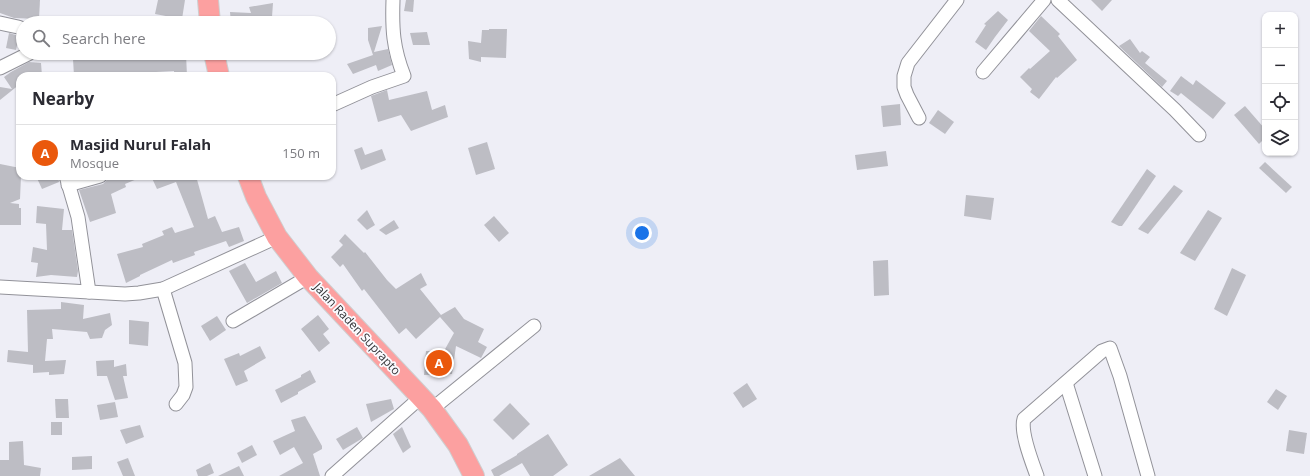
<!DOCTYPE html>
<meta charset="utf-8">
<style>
body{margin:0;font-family:"Open Sans",sans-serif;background:#f7f7f7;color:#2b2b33}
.controls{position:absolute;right:12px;top:12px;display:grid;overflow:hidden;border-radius:8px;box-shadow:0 1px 3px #0004}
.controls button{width:36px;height:36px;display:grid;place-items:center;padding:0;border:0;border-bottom:1px solid #e1e1e2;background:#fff;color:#2b2b33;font:20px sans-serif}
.you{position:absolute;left:642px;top:233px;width:14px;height:14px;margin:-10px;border:3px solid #fff;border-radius:50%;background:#1a73e8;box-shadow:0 0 0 6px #1a73e833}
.badge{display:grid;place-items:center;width:26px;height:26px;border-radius:50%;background:#ea580c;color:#fff;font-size:13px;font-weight:700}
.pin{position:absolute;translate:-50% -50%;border:2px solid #fff;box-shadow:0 1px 4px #0006}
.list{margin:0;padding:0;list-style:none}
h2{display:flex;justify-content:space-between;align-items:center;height:52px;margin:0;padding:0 16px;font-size:17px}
h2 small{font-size:13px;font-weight:400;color:#7c7c81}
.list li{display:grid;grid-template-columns:26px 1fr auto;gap:12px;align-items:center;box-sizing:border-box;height:56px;padding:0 16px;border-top:1px solid #e1e1e2}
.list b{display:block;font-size:15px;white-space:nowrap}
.list p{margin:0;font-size:13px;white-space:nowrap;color:#7c7c81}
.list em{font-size:13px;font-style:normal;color:#7c7c81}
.icon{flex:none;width:22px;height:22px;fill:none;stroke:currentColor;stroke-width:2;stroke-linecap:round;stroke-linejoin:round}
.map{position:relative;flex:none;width:1310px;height:476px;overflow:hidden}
.search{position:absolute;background:#fff;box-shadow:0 1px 3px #0004;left:16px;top:16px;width:320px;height:44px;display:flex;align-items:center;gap:10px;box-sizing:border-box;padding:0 14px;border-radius:22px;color:#7c7c81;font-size:15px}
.panel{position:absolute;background:#fff;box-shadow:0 1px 3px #0004;left:16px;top:72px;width:320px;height:108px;border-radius:12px}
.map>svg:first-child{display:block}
.building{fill:#bdbdc4}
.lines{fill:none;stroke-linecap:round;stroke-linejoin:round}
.minor-casing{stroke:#929299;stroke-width:15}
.highway-casing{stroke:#cececf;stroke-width:22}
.minor{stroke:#fff;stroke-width:13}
.highway{stroke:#fca0a0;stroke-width:20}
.labels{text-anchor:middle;stroke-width:3.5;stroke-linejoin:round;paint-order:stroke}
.street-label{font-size:12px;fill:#343437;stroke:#fbfbff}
</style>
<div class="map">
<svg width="1310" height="476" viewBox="0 0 1310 476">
<rect width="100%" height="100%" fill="#eeeef6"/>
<g class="building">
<polygon points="0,0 40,0 39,19 14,18 0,13"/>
<polygon points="158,0 185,0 182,19 155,14"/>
<polygon points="406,0 414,0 413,12 404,11"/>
<polygon points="1091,0 1112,0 1102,11"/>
<polygon points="273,3 272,17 248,22 248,23 231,23 230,12 251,13 249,7"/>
<polygon points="998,11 1008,20 995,37 986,50 975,42 986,25 984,24"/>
<polygon points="1041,16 1060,34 1058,36 1077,60 1057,78 1056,77 1039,99 1030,92 1032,89 1020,77 1029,68 1030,69 1050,51 1029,31"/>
<polygon points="382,26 374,52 388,49 392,65 378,71 376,65 353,74 347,64 373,55 368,40 368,28"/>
<polygon points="489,29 507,29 506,58 481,57 481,62 469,59 468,41 481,43 482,30 489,30"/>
<polygon points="427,32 430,45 413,45 410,33"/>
<polygon points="9,33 19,36 16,50 6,48"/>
<polygon points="1130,39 1140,53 1142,51 1150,57 1145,63 1167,81 1162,87 1119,46"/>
<polygon points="186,54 187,76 174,76 174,71 156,72 156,76 100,76 100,75 74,76 73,59 100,58 100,56 159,58 159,55"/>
<polygon points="29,62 41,63 42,76 20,76 20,84 0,100 0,87 12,89 4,77 11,72"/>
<polygon points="1181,76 1193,85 1196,80 1226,103 1213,119 1181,93 1178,96 1170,91"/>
<polygon points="387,90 389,100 427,91 432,110 445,105 448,117 411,131 401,115 378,122 371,96"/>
<polygon points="900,104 901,125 883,127 881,106"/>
<polygon points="1245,106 1265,129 1265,138 1259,144 1234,115"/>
<polygon points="938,110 954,122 945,134 929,123"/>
<polygon points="487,142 495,169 476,175 468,148"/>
<polygon points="362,147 365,155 382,149 386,160 361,170 354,150"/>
<polygon points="886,151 888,166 857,170 855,155"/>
<polygon points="1265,162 1292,187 1286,193 1259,168"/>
<polygon points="0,164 20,168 20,176 21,176 20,199 10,203 19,204 19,208 21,208 21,225 0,225"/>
<polygon points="1147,169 1156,176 1127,219 1122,226 1119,226 1111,222"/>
<polygon points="36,176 58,176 59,182 42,189"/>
<polygon points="108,176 144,176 125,184 126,187 111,194 116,213 90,222 79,190 103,184 106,181"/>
<polygon points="151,176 196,176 208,219 215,216 222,232 239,227 244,241 229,247 226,241 194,252 195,255 173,263 172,260 140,275 140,276 126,283 117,254 143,247 142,244 164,235 162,231 172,227 175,233 194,227 176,182 157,189"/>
<polygon points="1174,185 1183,191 1148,234 1138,229"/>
<polygon points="966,195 994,198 991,220 964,216"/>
<polygon points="37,206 64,209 62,230 72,230 78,271 77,277 51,275 36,277 38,263 31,262 33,247 47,250 46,224 36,223"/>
<polygon points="367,210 375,225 367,230 357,220"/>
<polygon points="1208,210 1222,218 1195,261 1180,253"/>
<polygon points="494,216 509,233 499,242 484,225"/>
<polygon points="394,220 399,228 386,235 379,230"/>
<polygon points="345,234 364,253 365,252 387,280 396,289 421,273 427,285 420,289 441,315 455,307 464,319 484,329 478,342 487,347 481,358 456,346 452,374 424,375 426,351 444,351 454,333 440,317 416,339 406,328 399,334 364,289 362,291 343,264 340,267 331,257 343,245 339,241"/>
<polygon points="888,260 889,295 874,296 873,261"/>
<polygon points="245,263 256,282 276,271 282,283 247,303 229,271"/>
<polygon points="1232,268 1246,275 1227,316 1214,309"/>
<polygon points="61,302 84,305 83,319 110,313 112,325 105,330 102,338 90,339 87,332 52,329 53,339 47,339 45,361 66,360 64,374 49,375 49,372 33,373 33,365 7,362 8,350 28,352 27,310 61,309"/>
<polygon points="318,315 329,329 323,334 330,343 319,352 301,329"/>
<polygon points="217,316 226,330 210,341 201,326"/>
<polygon points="129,320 149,322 148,346 129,344"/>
<polygon points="260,346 266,358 244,371 248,381 236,386 224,359 239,353 240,356"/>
<polygon points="114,360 114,367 126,364 127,376 123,376 128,398 115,400 107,376 97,376 96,361"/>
<polygon points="310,370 316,382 298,392 298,394 281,403 275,390 301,377 301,375"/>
<polygon points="747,383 757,399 743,408 733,393"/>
<polygon points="1276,389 1287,396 1278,410 1267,402"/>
<polygon points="55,399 68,399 69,418 56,418"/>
<polygon points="391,399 394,409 371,422 366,404"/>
<polygon points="115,402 118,417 100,420 97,405"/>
<polygon points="510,403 530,424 513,440 493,420"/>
<polygon points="305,416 322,446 322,449 313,454 320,476 279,476 303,463 294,447 280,455 273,441 295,431 291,420"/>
<rect x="51" y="422" width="11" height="13"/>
<polygon points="140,425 144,437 126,444 120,430"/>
<polygon points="357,427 363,438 343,450 336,439"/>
<polygon points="402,427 411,447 403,453 393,434"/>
<polygon points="1289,430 1307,433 1304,454 1286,451"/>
<polygon points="548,434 568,465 553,476 530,476 522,463 499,476 494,476 491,470 517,455 517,454"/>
<polygon points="23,441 24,465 41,468 40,476 0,476 0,460 9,460 9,442"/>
<polygon points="252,445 257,455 242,463 237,453"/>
<polygon points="92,456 92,469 72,470 72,457"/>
<polygon points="128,458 135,476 123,476 117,462"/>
<polygon points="620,458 635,476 589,476"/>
<polygon points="210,463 214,473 207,476 198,476 196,470"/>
<polygon points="239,466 244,476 218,476"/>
</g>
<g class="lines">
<defs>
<g id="minor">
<polyline points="1058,0 1175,110 1199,135"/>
<polyline points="0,23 18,27 23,29"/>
<polyline points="0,68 30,53"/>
<polyline points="983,72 1044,0"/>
<path d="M332 105 372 87 404 76C393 48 392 29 393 0"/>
<polyline points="919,118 907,95 904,87 904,76 908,63 957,0"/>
<polyline points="66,176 78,217 89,292"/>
<polyline points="68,185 100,176"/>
<polyline points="0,287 125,294 139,293 163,289 277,237"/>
<polyline points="163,289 185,363 186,387 183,395 176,404"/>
<polyline points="233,321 308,277"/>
<polyline points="1066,383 1095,476"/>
<polyline points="432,409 534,326"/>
<polyline points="332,476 421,397"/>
<path d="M1037 476C1032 462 1020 432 1024 419L1102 351 1110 348 1120 376 1148 476"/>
</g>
<g id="highway">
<polyline points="208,0 210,23"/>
<polyline points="214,53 219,76"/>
<polyline points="248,176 256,197 277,237 308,277 432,409 458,445 474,476"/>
</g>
</defs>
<use href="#minor" class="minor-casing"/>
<use href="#highway" class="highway-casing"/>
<use href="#minor" class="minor"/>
<use href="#highway" class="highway"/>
</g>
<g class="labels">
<g class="street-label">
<text transform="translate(357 329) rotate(47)" y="4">Jalan Raden Suprapto</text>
</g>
</g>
</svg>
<div class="controls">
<button>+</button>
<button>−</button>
<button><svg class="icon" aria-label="locate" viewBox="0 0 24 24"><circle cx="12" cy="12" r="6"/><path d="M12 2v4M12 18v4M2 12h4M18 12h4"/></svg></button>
<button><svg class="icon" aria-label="layers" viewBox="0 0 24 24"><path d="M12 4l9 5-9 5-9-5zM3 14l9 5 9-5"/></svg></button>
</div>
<div class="you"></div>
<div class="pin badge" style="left:439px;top:363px">A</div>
<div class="search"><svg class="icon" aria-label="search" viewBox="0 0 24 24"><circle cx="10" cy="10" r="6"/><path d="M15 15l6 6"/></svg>Search here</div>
<section class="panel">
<h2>Nearby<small></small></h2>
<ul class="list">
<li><span class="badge">A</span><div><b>Masjid Nurul Falah</b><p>Mosque</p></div><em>150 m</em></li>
</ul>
</section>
</div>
